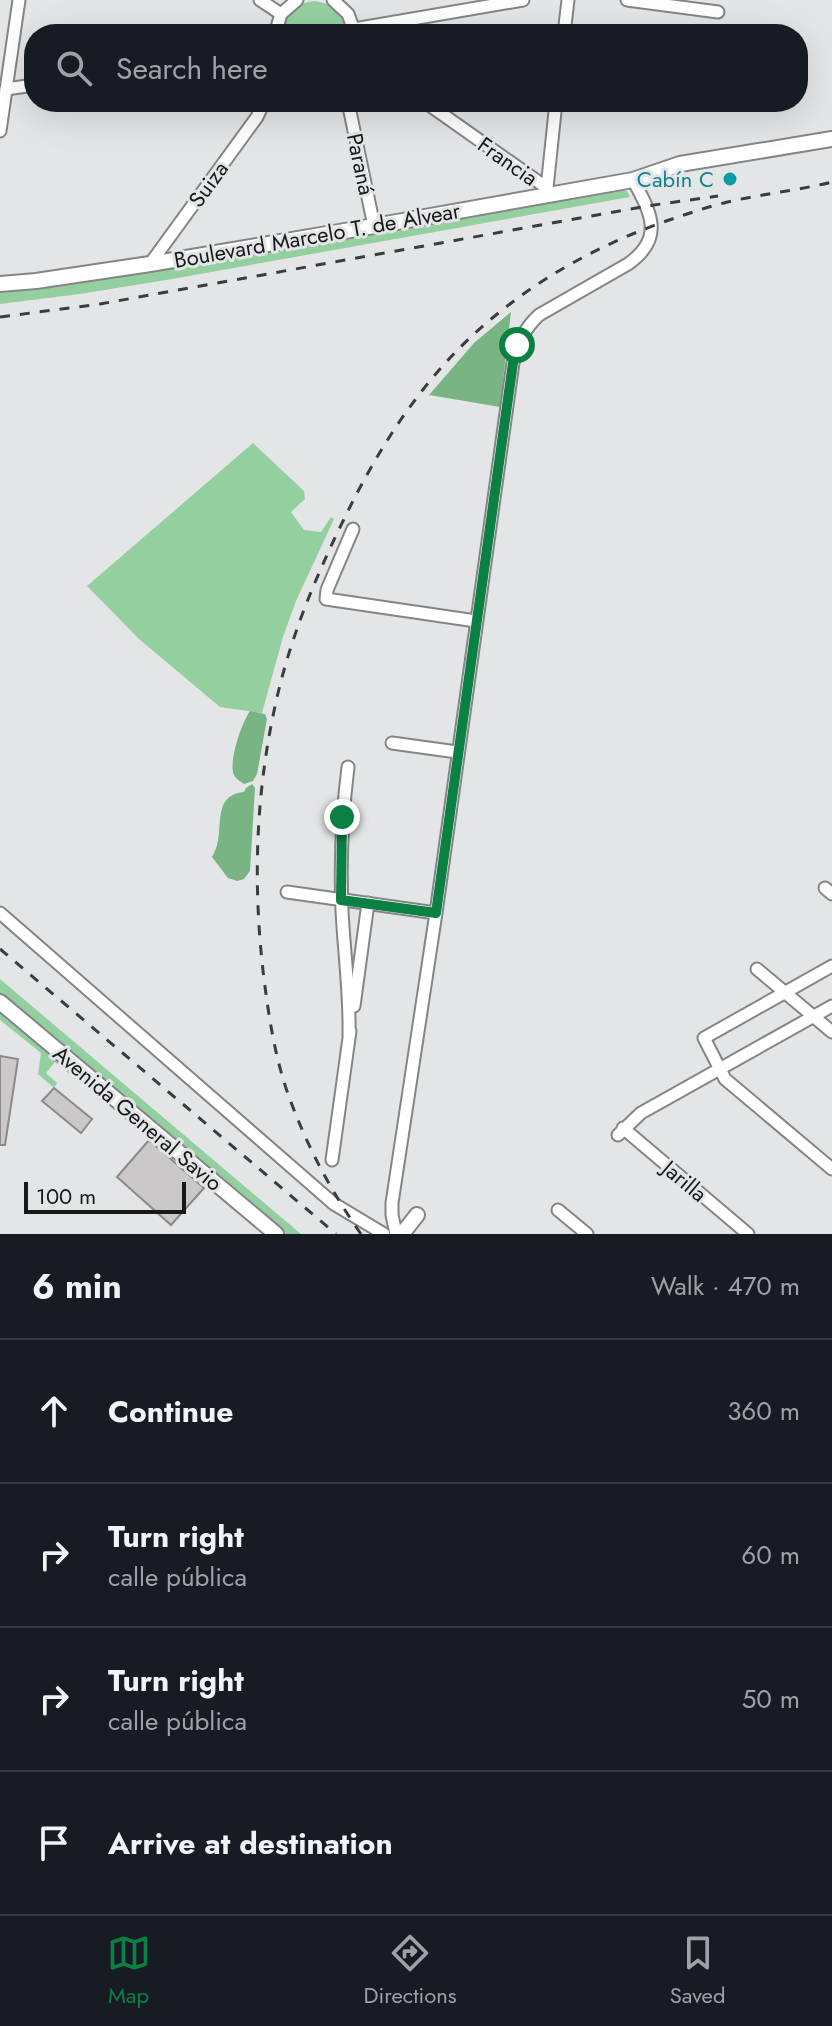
<!DOCTYPE html>
<meta charset="utf-8">
<style>
body{margin:0;font-family:Jost,sans-serif;background:#242831;color:#f1f3f6}
.scale{position:absolute;left:24px;bottom:20px;width:162px;box-sizing:border-box;padding-left:8px;border:4px solid #171818;border-top:0;font-size:22px;line-height:28px;white-space:nowrap;color:#171818;-webkit-text-stroke:6px #e4e5e7;paint-order:stroke}
.stop{position:absolute;width:24px;height:24px;margin:-18px;border:6px solid #0b8043;border-radius:50%;background:#fff}
.stop.end{background:#0b8043;border-color:#fff;box-shadow:0 2px 8px #0008}
.list{margin:0;padding:0;list-style:none}
h2{display:flex;justify-content:space-between;align-items:center;height:104px;margin:0;padding:0 32px;font-size:34px}
h2 small{font-size:26px;font-weight:400;color:#9ea1a6}
.list li{display:grid;grid-template-columns:52px 1fr auto;gap:24px;align-items:center;box-sizing:border-box;height:144px;padding:0 32px;border-top:2px solid #363941}
.list b{display:block;font-size:30px;white-space:nowrap}
.list p{margin:0;font-size:26px;white-space:nowrap;color:#9ea1a6}
.list em{font-size:26px;font-style:normal;color:#9ea1a6}
.icon{flex:none;width:44px;height:44px;fill:none;stroke:currentColor;stroke-width:2;stroke-linecap:round;stroke-linejoin:round}
.map{position:relative;flex:none;width:832px;height:1234px;overflow:hidden}
.search{position:absolute;background:#171b24;box-shadow:0 8px 32px #0002;left:24px;right:24px;top:24px;height:88px;display:flex;align-items:center;gap:20px;box-sizing:border-box;padding:0 28px;border-radius:32px;color:#9ea1a6;font-size:30px}
.sheet{height:680px;background:#171b24}
nav{display:flex;justify-content:space-around;align-items:center;box-sizing:border-box;height:112px;border-top:2px solid #363941;background:#171b24;font-size:22px;color:#9ea1a6}
nav a{display:grid;justify-items:center;gap:4px}
nav .on{color:#0b8043}
.map>svg:first-child{display:block}
.green{fill:#94d09f}
.forest{fill:#78b484}
.building{fill:#cac8c8;stroke:#8b8989;stroke-width:2}
.lines{fill:none;stroke-linecap:round;stroke-linejoin:round}
.minor-casing{stroke:#858587;stroke-width:15}
.major-casing{stroke:#858587;stroke-width:18}
.minor{stroke:#fff;stroke-width:11}
.major{stroke:#fff;stroke-width:14}
.rail{stroke:#3b3c3c;stroke-width:3;stroke-dasharray:10 10;stroke-linecap:butt}
.route{stroke:#0b8043;stroke-width:10}
.culture-dot{fill:#0f9aa8;stroke:#e4e5e7;stroke-width:3}
.labels{text-anchor:middle;stroke-width:6;stroke-linejoin:round;paint-order:stroke}
.street-label{font-size:22px;fill:#171818;stroke:#e4e5e7}
.culture-label{font-size:22px;fill:#0d838f;stroke:#e4e5e7;text-anchor:end}
</style>
<div class="map">
<svg width="832" height="1234" viewBox="0 0 832 1234">
<rect width="100%" height="100%" fill="#e4e5e7"/>
<g class="green">
<path d="M314 1C334 3 345 15 349 34H279C285 16 294 3 314 1Z"/>
<polygon points="617,190 627,191 630,197 172,279 80,294 0,304 0,290 128,275"/>
<polygon points="253,443 304,491 305,499 291,512 304,530 321,532 331,517 334,519 296,601 283,637 262,713 220,707 139,639 87,586"/>
<polygon points="0,979 301,1234 284,1234 0,993"/>
<polygon points="0,1010 111,1103 108,1106 55,1062 46,1073 57,1083 54,1088 38,1074 41,1053 0,1020"/>
</g>
<g class="forest">
<polygon points="511,312 500,407 429,395 474,343"/>
<path d="M250 711 265 714 267 719 257 774 253 781 244 784C241 782 236 779 234 775 228 762 242 722 250 711Z"/>
<path d="M252 784 255 788 250 871 244 879 237 881 228 878 212 857C214 853 216 849 217 845 223 825 213 795 244 792L246 788Z"/>
</g>
<g class="building">
<polygon points="0,1056 18,1059 5,1145 0,1145"/>
<polygon points="54,1088 92,1119 81,1133 42,1101"/>
<polygon points="149,1140 204,1188 171,1225 117,1177"/>
</g>
<g class="lines">
<defs>
<g id="minor">
<polyline points="260,0 281,14"/>
<polyline points="333,0 348,14 355,33"/>
<polyline points="627,0 718,12"/>
<polyline points="354,29 523,0"/>
<polyline points="275,34 281,14 297,0"/>
<polyline points="564,34 568,0"/>
<polyline points="6,89 34,85"/>
<polyline points="348,102 374,226"/>
<polyline points="425,102 547,188 548,195"/>
<polyline points="0,131 19,0"/>
<polyline points="547,188 556,102"/>
<polyline points="150,264 257,117 264,102"/>
<polyline points="353,529 327,590 326,599 476,621"/>
<polyline points="392,743 457,752"/>
<path d="M348 767C342 815 340 862 342 910 344 952 350 993 349 1035"/>
<polyline points="825,888 832,894"/>
<polyline points="287,892 436,913"/>
<polyline points="0,913 334,1204 384,1234"/>
<polyline points="832,966 704,1038 725,1079 832,1169"/>
<polyline points="757,969 832,1032"/>
<polyline points="354,1006 368,903"/>
<polyline points="623,1128 748,1234"/>
<polyline points="618,1135 641,1113 832,1006"/>
<polyline points="332,1160 350,1031"/>
<polyline points="558,1210 587,1234"/>
<path d="M396 1234 392 1215V1203L436 913 513 363C518 343 524 329 539 315L628 264C665 238 651 213 633 180"/>
</g>
<g id="major">
<polyline points="0,284 36,281 150,264 374,226 633,180 680,164 832,139"/>
<polyline points="0,1002 276,1234"/>
<polyline points="402,1234 417,1215"/>
</g>
</defs>
<use href="#minor" class="minor-casing"/>
<use href="#major" class="major-casing"/>
<use href="#minor" class="minor"/>
<use href="#major" class="major"/>
<g class="rail">
<polyline points="0,317 100,304 647,206 718,196"/>
<polyline points="0,949 336,1234"/>
<path d="M361 1234C330 1190 306 1144 288 1094 275 1057 269 1018 264 979 253 890 255 800 274 711 288 643 314 580 345 517 382 441 429 369 496 315 552 269 616 237 684 215 697 211 710 206 724 203 759 194 796 191 832 182"/>
</g>
</g>
<g class="lines">
<polyline class="route" points="342,817 341,900 436,913 513,363 517,345"/>
</g>
<circle class="culture-dot" cx="730" cy="179" r="8"/>
<g class="labels">
<g class="street-label">
<text transform="translate(508 161) rotate(35)" y="8">Francia</text>
<text transform="translate(361 164) rotate(78)" y="8">Paraná</text>
<text transform="translate(208 184) rotate(-54)" y="8">Suiza</text>
<text transform="translate(317 235) rotate(-10)" y="8">Boulevard Marcelo T. de Alvear</text>
<text transform="translate(138 1118) rotate(40)" y="8">Avenida General Savio</text>
<text transform="translate(685 1181) rotate(40)" y="8">Jarilla</text>
</g>
<g class="culture-label">
<text x="714" y="187">Cabín C</text>
</g>
</g>
</svg>
<div class="scale">100 m</div>
<div class="stop" style="left:517px;top:345px"></div>
<div class="stop end" style="left:342px;top:817px"></div>
<div class="search"><svg class="icon" aria-label="search" viewBox="0 0 24 24"><circle cx="10" cy="10" r="6"/><path d="M15 15l6 6"/></svg>Search here</div>
</div>
<section class="sheet">
<h2>6 min<small>Walk · 470 m</small></h2>
<ul class="list">
<li><svg class="icon" aria-label="ahead" viewBox="0 0 24 24"><path d="M12 20V5M6 11l6-6 6 6"/></svg><div><b>Continue</b></div><em>360 m</em></li>
<li><svg class="icon" aria-label="right" viewBox="0 0 24 24"><path d="M7 20v-9h11M14 6l5 5-5 5"/></svg><div><b>Turn right</b><p>calle pública</p></div><em>60 m</em></li>
<li><svg class="icon" aria-label="right" viewBox="0 0 24 24"><path d="M7 20v-9h11M14 6l5 5-5 5"/></svg><div><b>Turn right</b><p>calle pública</p></div><em>50 m</em></li>
<li><svg class="icon" aria-label="arrive" viewBox="0 0 24 24"><path d="M6 21V4h12l-3 4 3 4H6"/></svg><div><b>Arrive at destination</b></div></li>
</ul>
</section>
<nav>
<a class="on"><svg class="icon" aria-label="map" viewBox="0 0 24 24"><path d="M3 6l6-2 6 2 6-2v14l-6 2-6-2-6 2zM9 4v14M15 6v14"/></svg>Map</a>
<a><svg class="icon" aria-label="directions" viewBox="0 0 24 24"><path d="M12 3l9 9-9 9-9-9zM9 14v-3h6M13 9l2 2-2 2"/></svg>Directions</a>
<a><svg class="icon" aria-label="saved" viewBox="0 0 24 24"><path d="M7 4h10v16l-5-4-5 4z"/></svg>Saved</a>
</nav>
